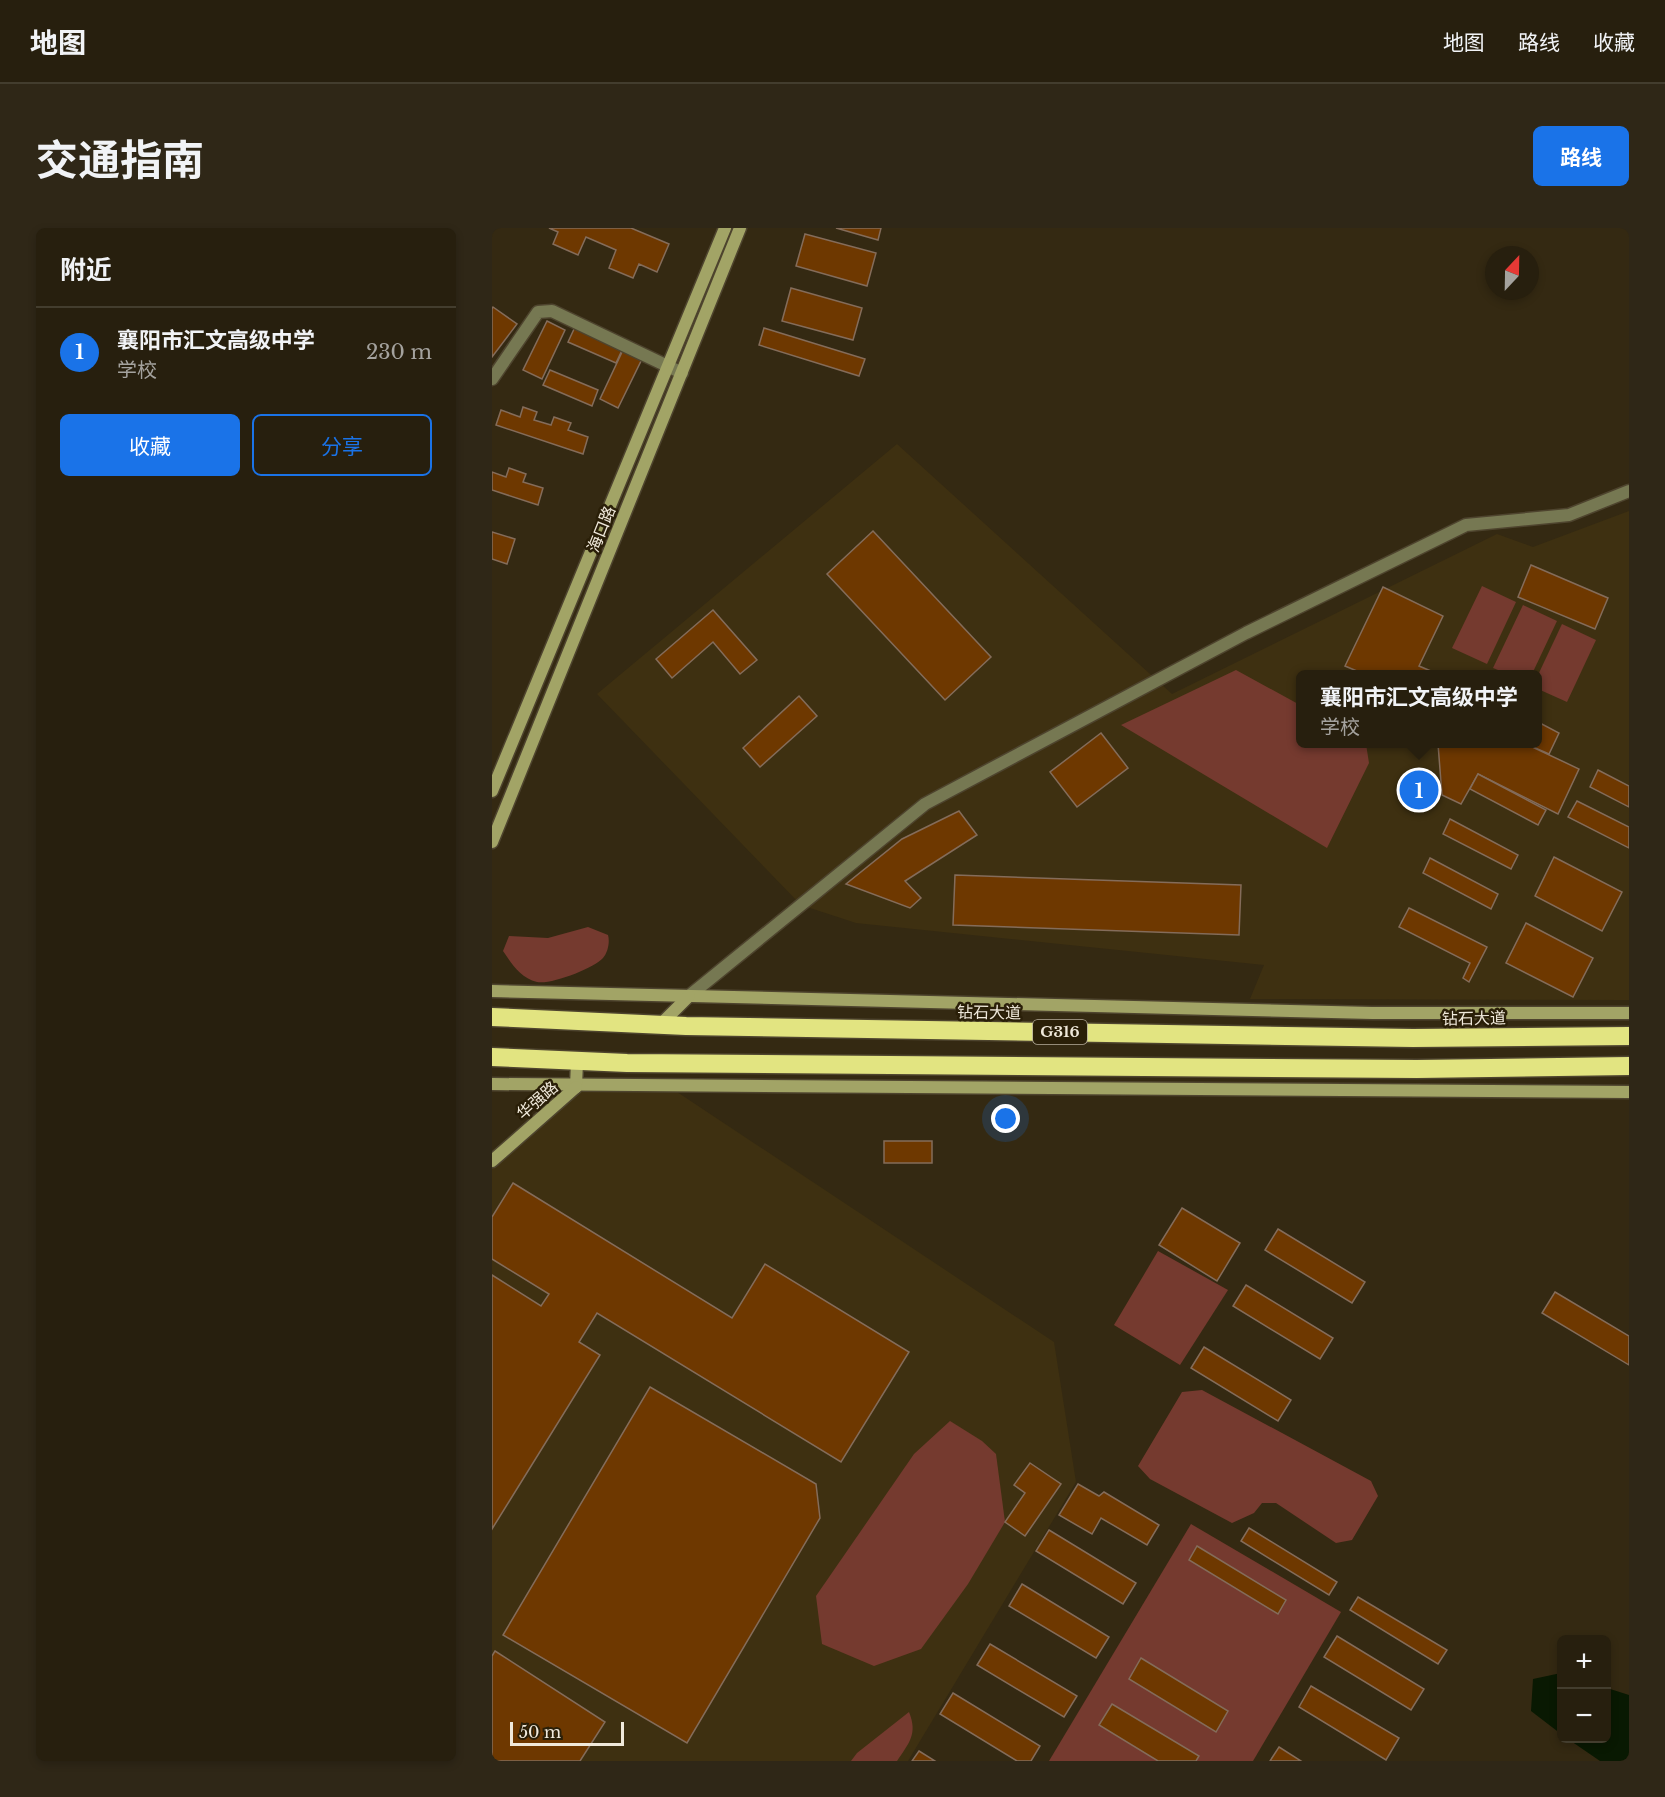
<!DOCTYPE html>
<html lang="zh">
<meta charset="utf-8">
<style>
body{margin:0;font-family:"Libre Baskerville","Noto Sans SC",serif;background:#2f2717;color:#f1f3f6}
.controls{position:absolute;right:18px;bottom:18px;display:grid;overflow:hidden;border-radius:9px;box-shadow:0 3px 9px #0003}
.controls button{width:54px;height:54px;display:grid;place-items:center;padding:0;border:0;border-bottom:2px solid #433d2e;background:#271f0e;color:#f1f3f6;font:30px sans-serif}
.compass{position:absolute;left:993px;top:18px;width:54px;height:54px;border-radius:50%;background:#271f0e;box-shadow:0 3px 9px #0003;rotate:22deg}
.scale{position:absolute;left:18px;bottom:15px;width:114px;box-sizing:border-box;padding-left:6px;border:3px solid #f0e9db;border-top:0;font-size:16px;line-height:21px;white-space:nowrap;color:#f0e9db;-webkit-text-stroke:4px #2a1f08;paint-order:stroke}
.you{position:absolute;left:514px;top:891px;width:21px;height:21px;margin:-15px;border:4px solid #fff;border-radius:50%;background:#1a73e8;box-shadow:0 0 0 9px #1a73e833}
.badge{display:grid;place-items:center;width:39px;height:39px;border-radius:50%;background:#1a73e8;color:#fff;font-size:20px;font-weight:700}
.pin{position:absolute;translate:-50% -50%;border:3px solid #fff;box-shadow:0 2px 6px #0006}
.popup{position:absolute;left:804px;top:442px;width:246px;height:78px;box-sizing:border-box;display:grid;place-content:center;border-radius:9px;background:#271f0e;filter:drop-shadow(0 2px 4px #0005);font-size:20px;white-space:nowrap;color:#a4a29e}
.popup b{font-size:22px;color:#f1f3f6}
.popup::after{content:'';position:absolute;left:50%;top:100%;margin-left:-12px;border:12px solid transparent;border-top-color:#271f0e}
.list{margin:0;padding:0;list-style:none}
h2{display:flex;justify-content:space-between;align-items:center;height:78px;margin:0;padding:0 24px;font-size:26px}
h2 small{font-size:20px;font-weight:400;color:#a4a29e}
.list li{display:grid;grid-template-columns:39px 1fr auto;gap:18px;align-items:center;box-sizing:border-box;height:90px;padding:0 24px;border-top:2px solid #433d2e}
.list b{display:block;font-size:22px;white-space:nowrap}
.list p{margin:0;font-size:20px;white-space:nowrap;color:#a4a29e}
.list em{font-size:20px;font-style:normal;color:#a4a29e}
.actions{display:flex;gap:12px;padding:18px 24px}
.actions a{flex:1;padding:14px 0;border:2px solid #1a73e8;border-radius:9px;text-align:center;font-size:21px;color:#1a73e8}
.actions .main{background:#1a73e8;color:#fff}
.map{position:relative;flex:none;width:1137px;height:1533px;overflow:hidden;border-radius:9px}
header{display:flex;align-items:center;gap:36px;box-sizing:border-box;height:84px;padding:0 30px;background:#271f0e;border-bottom:2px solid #433d2e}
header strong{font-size:28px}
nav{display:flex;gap:33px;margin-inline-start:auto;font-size:21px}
.intro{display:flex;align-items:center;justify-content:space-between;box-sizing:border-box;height:144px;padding:0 36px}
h1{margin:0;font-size:42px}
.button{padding:15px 27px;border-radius:9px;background:#1a73e8;color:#fff;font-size:21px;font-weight:700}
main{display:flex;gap:36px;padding:0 36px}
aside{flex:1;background:#271f0e;border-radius:9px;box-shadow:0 3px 9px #0003}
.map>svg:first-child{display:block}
.built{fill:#3e3011;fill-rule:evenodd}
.green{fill:#753a2f}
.water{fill:#091902}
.building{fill:#6e3800;stroke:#846c5a;stroke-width:1.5}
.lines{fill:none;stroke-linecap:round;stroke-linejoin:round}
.street-casing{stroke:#4e442e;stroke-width:15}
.secondary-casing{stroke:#4e442e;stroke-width:15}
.highway-casing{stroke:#4e442e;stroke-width:21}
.street{stroke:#767852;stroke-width:12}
.secondary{stroke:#a2a466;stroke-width:12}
.highway{stroke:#e2e481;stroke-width:18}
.labels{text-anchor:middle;stroke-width:5;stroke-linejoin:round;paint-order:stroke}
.shield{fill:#2a1f08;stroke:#b5ac9c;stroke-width:1.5}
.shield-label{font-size:15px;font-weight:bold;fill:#f0e9db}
.street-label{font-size:16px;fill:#f0e9db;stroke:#2a1f08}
</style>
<header>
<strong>地图</strong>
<nav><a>地图</a><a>路线</a><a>收藏</a></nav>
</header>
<div class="intro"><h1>交通指南</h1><a class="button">路线</a></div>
<main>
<aside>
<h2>附近<small></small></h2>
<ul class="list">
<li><span class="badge">1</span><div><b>襄阳市汇文高级中学</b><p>学校</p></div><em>230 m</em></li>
</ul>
<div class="actions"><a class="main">收藏</a><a>分享</a></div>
</aside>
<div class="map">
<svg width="1137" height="1533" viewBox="0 0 1137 1533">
<rect width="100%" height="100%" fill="#342912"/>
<g class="built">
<path d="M405 216 680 466 1005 306 1041 319 1137 283V772L758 771 772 737 364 695 309 677 105 466ZM808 446H1046V516H808Z"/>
<polygon points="84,859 179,860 562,1114 584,1254 416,1533 0,1533 0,933"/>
</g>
<g class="green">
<polygon points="990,358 1024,374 995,436 960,420"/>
<polygon points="1031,377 1065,393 1040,446 1016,446 1001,440"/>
<polygon points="1070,396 1104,412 1075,474 1046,461 1046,447"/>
<polygon points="744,442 808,477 808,516 874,516 877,535 835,620 629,497"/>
<path d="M96 699 116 707C118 714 116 724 111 730 102 740 59 757 45 754 28 750 20 736 11 723L17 708 56 710Z"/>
<polygon points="666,1023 736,1062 688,1137 622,1097"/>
<polygon points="710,1162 879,1253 886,1268 860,1312 844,1315 784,1275 770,1275 762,1285 740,1295 658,1251 646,1238 690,1164"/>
<polygon points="458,1193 490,1213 504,1226 513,1294 476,1356 429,1421 382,1438 330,1416 324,1368 422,1226"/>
<polygon points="699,1296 849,1384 761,1533 557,1533"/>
<path d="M417 1484C426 1506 417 1515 405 1533H359L365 1525Z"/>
</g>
<g class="water">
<polygon points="1069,1445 1070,1445 1069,1506 1039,1483 1041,1451"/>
<polygon points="1115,1460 1137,1467 1137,1533 1108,1533 1076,1511 1114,1510"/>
</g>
<g class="building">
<polygon points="57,0 139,0 177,16 165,44 147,36 141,50 117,40 124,22 94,9 86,27 61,16 66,4"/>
<polygon points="344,0 389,0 386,12"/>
<polygon points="313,6 384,25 375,58 304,38"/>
<polygon points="299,60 370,80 361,112 290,93"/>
<polygon points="1,79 25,96 0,129 0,81"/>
<polygon points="55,93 73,102 50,151 31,142"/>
<polygon points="83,99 131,120 124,135 76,114"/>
<polygon points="272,100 373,131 367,148 267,117"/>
<polygon points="131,122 150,131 126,180 108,171"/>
<polygon points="58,142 106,162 100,178 51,157"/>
<polygon points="31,179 45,184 42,192 59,197 62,189 79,195 76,202 96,209 91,226 4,197 9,182 28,189"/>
<polygon points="17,240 34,246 31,254 51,260 46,277 0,262 0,244 14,249"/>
<polygon points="381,303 499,429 453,472 335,346"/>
<polygon points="0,304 23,311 15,336 0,331"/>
<polygon points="1039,337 1116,370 1103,401 1026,369"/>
<polygon points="891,359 951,388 927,438 946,446 872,446 853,438"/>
<polygon points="221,382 265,432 248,446 221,414 180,450 164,431"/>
<polygon points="307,468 325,488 268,539 251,520"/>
<polygon points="1046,494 1067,505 1057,526 1034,516 1046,516"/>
<polygon points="609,505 636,540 585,579 558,544"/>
<polygon points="946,516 1034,516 1087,541 1066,586 986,546 969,576 950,567"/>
<polygon points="1106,542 1137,558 1137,579 1098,559"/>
<polygon points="986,546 1054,582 1046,597 978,561"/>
<polygon points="1085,573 1137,599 1137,620 1076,589"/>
<polygon points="467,583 485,607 413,653 429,670 418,680 354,656 410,611"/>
<polygon points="958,591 1026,627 1019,641 951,606"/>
<polygon points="1062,629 1130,664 1110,703 1043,668"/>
<polygon points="938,630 1006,666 999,681 931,645"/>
<polygon points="463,647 749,657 747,707 461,697"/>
<polygon points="917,680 995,719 977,754 971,750 978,735 907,699"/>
<polygon points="1034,695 1101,730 1081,769 1014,735"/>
<rect x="392" y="913" width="48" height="22"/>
<polygon points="21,955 240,1090 273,1036 417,1124 349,1234 105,1085 87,1114 108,1127 0,1301 0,1047 49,1078 57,1066 0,1031 0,989"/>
<polygon points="690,980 748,1015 725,1053 667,1017"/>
<polygon points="786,1001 873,1054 860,1075 773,1022"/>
<polygon points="754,1057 841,1110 828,1131 741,1078"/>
<polygon points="1063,1064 1137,1108 1137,1137 1050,1085"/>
<polygon points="712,1119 799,1172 786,1193 699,1140"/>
<polygon points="158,1159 324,1256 328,1290 195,1515 11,1407"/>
<polygon points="538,1235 569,1256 533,1308 513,1294 533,1265 522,1257"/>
<polygon points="586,1256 607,1268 612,1264 667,1297 655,1317 609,1290 600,1306 567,1287"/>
<polygon points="757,1300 845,1354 837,1367 749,1313"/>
<polygon points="557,1302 644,1355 631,1376 544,1323"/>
<polygon points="705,1318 794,1372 786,1386 697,1332"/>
<polygon points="530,1356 617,1409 604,1430 517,1378"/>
<polygon points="866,1369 955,1422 946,1436 858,1382"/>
<polygon points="845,1408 932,1461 919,1482 832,1429"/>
<polygon points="498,1416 585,1468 572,1489 485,1437"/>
<polygon points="3,1423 113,1494 88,1533 0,1533 0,1428"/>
<polygon points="649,1430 736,1483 724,1504 637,1451"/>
<polygon points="819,1458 907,1510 894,1532 807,1479"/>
<polygon points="461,1465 548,1518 539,1533 525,1533 448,1486"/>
<polygon points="620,1476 707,1528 704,1533 666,1533 607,1497"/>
<polygon points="787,1519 809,1533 778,1533"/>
<polygon points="427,1523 443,1533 420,1533"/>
</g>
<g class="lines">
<defs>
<g id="street">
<polyline points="0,151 46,84 60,83 190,145"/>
<polyline points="197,768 433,576 754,405 974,297 1077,287 1137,263"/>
</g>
<g id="secondary">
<polyline points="0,563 233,0"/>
<polyline points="0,614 248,0"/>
<polyline points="0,763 880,785 1137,785"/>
<polyline points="168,797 197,768"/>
<polyline points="0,856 1137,864"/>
<polyline points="84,859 85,833"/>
<polyline points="0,933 84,859"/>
</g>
<g id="highway">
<polyline points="0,789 194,798 921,810 1137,808"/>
<polyline points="0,829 135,835 925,841 1137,838"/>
</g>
</defs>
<use href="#street" class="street-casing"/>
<use href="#secondary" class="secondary-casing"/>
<use href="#highway" class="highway-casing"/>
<use href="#street" class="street"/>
<use href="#secondary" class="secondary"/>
<use href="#highway" class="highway"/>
</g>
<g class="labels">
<rect class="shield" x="541" y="792" width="54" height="24" rx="4.5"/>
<g class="shield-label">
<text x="568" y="809">G316</text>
</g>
<g class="street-label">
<text transform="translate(109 301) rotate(-68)" y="6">海口路</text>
<text transform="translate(497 784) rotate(1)" y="6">钻石大道</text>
<text transform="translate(982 790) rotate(-1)" y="6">钻石大道</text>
<text transform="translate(45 872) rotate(-41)" y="6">华强路</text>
</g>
</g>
</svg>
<div class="controls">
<button>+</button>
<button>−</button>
</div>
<svg class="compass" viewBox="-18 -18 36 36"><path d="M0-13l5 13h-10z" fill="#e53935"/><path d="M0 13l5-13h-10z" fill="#a4a29e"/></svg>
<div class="scale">50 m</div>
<div class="you"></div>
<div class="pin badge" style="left:927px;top:562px">1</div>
<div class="popup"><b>襄阳市汇文高级中学</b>学校</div>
</div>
</main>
